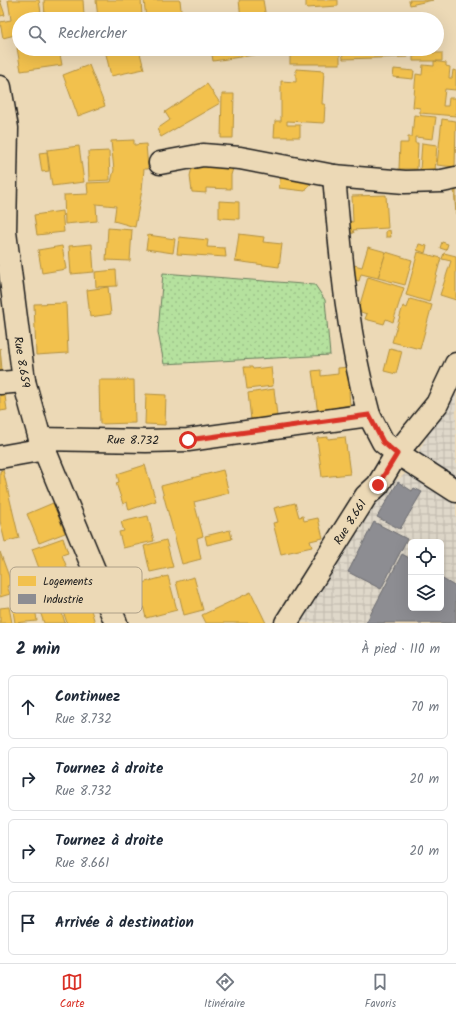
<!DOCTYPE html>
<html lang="fr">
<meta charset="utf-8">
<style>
body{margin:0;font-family:Kalam,sans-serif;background:#f6f6f7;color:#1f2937}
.controls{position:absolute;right:12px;bottom:12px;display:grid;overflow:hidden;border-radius:6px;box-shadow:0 4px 16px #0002}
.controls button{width:36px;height:36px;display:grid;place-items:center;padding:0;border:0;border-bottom:1px solid #e0e1e3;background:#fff;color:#1f2937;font:20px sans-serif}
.stop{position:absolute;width:12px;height:12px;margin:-9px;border:3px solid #d93025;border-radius:50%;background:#fff}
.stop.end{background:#d93025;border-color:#fff;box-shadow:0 1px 4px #0008}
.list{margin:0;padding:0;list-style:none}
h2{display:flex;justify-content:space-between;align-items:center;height:52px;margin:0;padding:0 16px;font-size:17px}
h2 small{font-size:13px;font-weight:400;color:#747a83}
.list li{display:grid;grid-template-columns:26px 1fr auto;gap:12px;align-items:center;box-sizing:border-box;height:64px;margin:0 8px 8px;padding:0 8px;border:1px solid #e0e1e3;border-radius:6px}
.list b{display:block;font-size:15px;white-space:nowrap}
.list p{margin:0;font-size:13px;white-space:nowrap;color:#747a83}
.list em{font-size:13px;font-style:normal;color:#747a83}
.icon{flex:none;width:22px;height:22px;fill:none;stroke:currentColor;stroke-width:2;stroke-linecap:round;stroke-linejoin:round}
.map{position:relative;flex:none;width:456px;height:623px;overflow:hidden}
.search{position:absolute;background:#fff;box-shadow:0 4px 16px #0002;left:12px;right:12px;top:12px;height:44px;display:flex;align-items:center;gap:10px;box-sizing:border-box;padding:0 14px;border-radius:22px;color:#747a83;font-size:15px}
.sheet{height:340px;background:#fff}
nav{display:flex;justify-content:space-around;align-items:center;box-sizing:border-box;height:56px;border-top:1px solid #e0e1e3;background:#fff;font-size:11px;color:#747a83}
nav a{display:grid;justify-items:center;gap:2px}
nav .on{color:#d93025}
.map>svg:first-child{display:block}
.industrial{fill:url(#industrial-grid);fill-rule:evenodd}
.grass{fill:url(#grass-dots);stroke:#687e5d}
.homes{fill:#f2c14e;stroke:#b2903f}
.industry{fill:#8d8d92;stroke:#6b6b6f}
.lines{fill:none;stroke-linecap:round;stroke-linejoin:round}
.minor-casing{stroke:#1c1c1c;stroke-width:25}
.minor{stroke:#ecd9b6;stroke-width:22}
.route{stroke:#d93025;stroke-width:5}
.labels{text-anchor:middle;stroke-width:4;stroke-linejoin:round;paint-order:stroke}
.street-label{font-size:12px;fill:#1c1c1c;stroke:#ecd9b6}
.key{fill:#ecd9b6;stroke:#aea088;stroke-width:1}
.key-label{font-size:11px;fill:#1c1c1c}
</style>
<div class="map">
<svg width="456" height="623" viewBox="0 0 456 623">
<defs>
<pattern id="industrial-grid" width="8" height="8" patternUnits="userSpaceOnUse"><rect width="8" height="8" fill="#dfd8ca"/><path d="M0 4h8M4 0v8" fill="none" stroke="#bfb9ad"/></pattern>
<pattern id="grass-dots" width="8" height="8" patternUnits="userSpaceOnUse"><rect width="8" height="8" fill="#b5e19e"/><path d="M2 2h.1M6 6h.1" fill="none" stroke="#9bc088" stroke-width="1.8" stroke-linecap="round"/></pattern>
</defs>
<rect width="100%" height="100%" fill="#ecd9b6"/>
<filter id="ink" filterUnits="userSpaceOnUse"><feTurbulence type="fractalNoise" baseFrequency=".025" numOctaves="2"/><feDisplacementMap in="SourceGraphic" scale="8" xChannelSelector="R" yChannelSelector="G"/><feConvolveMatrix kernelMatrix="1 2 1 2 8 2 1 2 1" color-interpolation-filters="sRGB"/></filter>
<g filter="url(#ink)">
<path class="industrial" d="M456 380V623H292L369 500 408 472ZM411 542H441V608H411Z"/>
<polygon class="grass" points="163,273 315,285 325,300 330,355 164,364 158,332"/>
<g class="homes">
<polygon points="0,0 5,15 0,16"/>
<polygon points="8,0 39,0 42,19 19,19 19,34 3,38 0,22 11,20"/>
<polygon points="44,0 83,0 84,15 45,18"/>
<polygon points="96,0 141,0 142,16 98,19"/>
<polygon points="144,0 180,0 182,19 146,19"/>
<polygon points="239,0 263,0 266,18 276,17 276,19 241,19"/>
<polygon points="306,0 338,0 338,6 306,8"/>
<polygon points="409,0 433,0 410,5"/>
<polygon points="419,14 420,19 407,19 406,16"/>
<rect x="303" y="16" width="34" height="3"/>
<polygon points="19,47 19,49 59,49 62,65 21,71 17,48"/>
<polygon points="139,49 144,69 111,76 105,50"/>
<polygon points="211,49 281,49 281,51 213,61"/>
<rect x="290" y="49" width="50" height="15"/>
<polygon points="342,49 408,49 408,57 343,59"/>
<polygon points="426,49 432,49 433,53 442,53 442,61 413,61 413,56 422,55 421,52 426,52"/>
<polygon points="434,61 446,63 446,66 450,67 449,78 452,78 453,70 456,71 456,90 445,89 443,106 448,106 449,98 456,98 456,116 420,113 420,108 413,107 416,74 422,75 423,65 434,66"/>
<polygon points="89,65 105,106 78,116 63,75"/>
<polygon points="296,69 324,71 322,104 325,104 324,123 287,121 287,125 300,125 300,137 274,137 275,121 281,121 281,81 296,82"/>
<polygon points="394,69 414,71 413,79 393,77"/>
<polygon points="207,84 220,103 161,137 157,129 170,120 165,112"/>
<polygon points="222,94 234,94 233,138 221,138"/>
<polygon points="414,115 436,117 433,139 415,137 415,143 418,143 417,169 399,169 400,143 408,143 408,137 412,137"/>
<polygon points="442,119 456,121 455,167 437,165"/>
<polygon points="134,140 134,145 146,144 148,169 144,169 142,190 135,227 114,221 116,206 96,204 97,221 65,224 64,195 88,194 87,183 111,182 114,170 111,141"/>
<polygon points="422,143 437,145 435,171 420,170"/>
<polygon points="79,146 84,182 52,186 47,150"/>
<polygon points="109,151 110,180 89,181 88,152"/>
<polygon points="47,152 49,171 42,172 39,153"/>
<polygon points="194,159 235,162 231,175 231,189 206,188 206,193 192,192 190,176"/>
<polygon points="281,171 316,183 309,185 305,191 279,188"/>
<polygon points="454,189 456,189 456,214"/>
<polygon points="386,195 388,228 353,230 354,233 344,234 343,220 353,222 352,196"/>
<polygon points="219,201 239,202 239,219 219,218"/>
<polygon points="62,211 64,232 37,235 34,215"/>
<polygon points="108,228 132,230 130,261 106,260"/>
<polygon points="390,230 391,237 386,237 386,231"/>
<polygon points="239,234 264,237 263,242 282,244 279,267 235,261"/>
<polygon points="148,235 175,239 173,253 146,249"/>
<polygon points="179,237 208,240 207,247 225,248 226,257 177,254"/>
<polygon points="442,242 448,244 446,250 440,248"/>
<polygon points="92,244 94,272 71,274 69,246"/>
<polygon points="419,244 427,246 425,253 417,250"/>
<polygon points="62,246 66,269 42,273 38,250"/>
<polygon points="368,247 386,252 378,278 361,274 359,281 348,279 354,265 362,267"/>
<polygon points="386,252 412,260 405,285 378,278"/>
<polygon points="418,252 441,258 429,302 406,295"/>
<polygon points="444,253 456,256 456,300 440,295 451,261 442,259"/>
<polygon points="116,270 117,286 96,287 95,272"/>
<polygon points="368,277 404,288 393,322 386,319 384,324 365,319 367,314 358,311"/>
<polygon points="108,287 111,314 90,317 87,290"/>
<polygon points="410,299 432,305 420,349 392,342 403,306 407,308"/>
<polygon points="66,303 68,353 36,355 34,304"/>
<polygon points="0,348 3,380 0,380"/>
<polygon points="390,348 402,351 396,374 384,371"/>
<polygon points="244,367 252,367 253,369 271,367 273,386 247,389"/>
<polygon points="350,367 353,391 349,391 350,405 338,407 338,410 318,414 312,371 321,370 321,376 338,374 338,368"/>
<polygon points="99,380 134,380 135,423 100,424"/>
<polygon points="4,389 7,410 0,411 0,390"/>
<polygon points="274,389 277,416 251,420 248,393"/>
<polygon points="146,394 166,395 165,425 145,424"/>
<polygon points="328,437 328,439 345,437 350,474 322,477 317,438"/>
<polygon points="145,465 156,501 129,510 127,502 123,504 116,483 119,482 117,474"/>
<polygon points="3,470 19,538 5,542 0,521 0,471"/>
<polygon points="223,470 229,493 194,502 203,536 197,538 201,559 182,564 161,486"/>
<polygon points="53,503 65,533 39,543 27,514"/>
<polygon points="295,503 299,517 303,516 304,521 318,518 323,538 310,541 312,547 281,554 273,523 278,522 274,508"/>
<polygon points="148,516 154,541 123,548 119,532 124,531 121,522"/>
<polygon points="230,530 232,539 207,545 205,536"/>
<polygon points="63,538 68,553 62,555 69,573 44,582 32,549"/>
<polygon points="166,540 173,567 150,572 144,546"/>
<polygon points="0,552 12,585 7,586 10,594 0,597"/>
<polygon points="168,576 177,610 146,618 138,584"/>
<polygon points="194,577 203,610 184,615 176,582"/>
<polygon points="84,587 95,623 67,623 58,595"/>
<polygon points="251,592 266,623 206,623 202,615"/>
<polygon points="57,597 65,623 44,623 37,603"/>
<polygon points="34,600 37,621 15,623 12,604"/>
<polygon points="9,607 12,623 0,623 0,608"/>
</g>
<g class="industry">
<polygon points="398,482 412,491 414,488 422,492 400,529 377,517"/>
<polygon points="374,522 407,539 381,589 348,572"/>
<polygon points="402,554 411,559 411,608 441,608 441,578 456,587 456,623 366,623"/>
</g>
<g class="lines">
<defs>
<g id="minor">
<polyline points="0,87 7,128 5,232 24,381 40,439 116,623"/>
<polyline points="160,163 203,155 240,158 334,176 405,182 442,181 456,178"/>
<path d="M334 176C341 258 347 336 369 415"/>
<polyline points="0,383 24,381"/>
<polyline points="40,439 146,441 188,440 369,415 383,442 397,453 456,491"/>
<polyline points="0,457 45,449"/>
<polyline points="286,623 366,496 378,485 397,453 437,404 456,364"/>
</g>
</defs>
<use href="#minor" class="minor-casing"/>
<use href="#minor" class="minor"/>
</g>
</g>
<g class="lines" filter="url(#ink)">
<polyline class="route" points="188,440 369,415 383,442 397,454 378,485"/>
</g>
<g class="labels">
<g class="street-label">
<text transform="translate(22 362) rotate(81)" y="4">Rue 8.659</text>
<text transform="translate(133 440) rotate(1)" y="4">Rue 8.732</text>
<text transform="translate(350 522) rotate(-58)" y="4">Rue 8.661</text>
</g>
</g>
<rect x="10" y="567" width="132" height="46" rx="6" class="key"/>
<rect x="18" y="576" width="18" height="10" fill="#f2c14e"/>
<rect x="18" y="594" width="18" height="10" fill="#8d8d92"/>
<g class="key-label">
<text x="43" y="585">Logements</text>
<text x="43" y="603">Industrie</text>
</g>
</svg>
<div class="controls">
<button><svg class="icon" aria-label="locate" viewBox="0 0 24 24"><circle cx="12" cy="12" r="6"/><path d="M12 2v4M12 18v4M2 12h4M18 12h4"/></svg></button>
<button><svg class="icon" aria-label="layers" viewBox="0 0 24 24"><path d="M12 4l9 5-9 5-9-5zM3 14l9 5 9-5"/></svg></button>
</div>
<div class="stop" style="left:188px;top:440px"></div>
<div class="stop end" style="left:378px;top:485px"></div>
<div class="search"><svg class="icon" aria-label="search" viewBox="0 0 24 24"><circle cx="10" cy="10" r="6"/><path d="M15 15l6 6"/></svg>Rechercher</div>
</div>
<section class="sheet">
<h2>2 min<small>À pied · 110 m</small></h2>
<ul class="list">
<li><svg class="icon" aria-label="ahead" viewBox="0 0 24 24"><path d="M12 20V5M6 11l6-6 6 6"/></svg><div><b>Continuez</b><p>Rue 8.732</p></div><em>70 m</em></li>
<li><svg class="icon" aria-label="right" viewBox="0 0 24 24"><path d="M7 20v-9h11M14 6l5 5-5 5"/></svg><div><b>Tournez à droite</b><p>Rue 8.732</p></div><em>20 m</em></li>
<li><svg class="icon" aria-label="right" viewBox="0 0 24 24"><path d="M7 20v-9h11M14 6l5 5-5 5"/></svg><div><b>Tournez à droite</b><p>Rue 8.661</p></div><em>20 m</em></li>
<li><svg class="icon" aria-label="arrive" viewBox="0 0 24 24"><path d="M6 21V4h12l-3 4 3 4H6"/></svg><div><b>Arrivée à destination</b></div></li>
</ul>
</section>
<nav>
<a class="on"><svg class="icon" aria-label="map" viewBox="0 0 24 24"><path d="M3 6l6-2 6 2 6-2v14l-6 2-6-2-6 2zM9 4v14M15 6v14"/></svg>Carte</a>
<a><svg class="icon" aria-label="directions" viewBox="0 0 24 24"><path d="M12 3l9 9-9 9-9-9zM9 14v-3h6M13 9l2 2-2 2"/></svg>Itinéraire</a>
<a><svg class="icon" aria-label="saved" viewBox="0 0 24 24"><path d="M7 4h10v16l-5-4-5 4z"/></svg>Favoris</a>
</nav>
